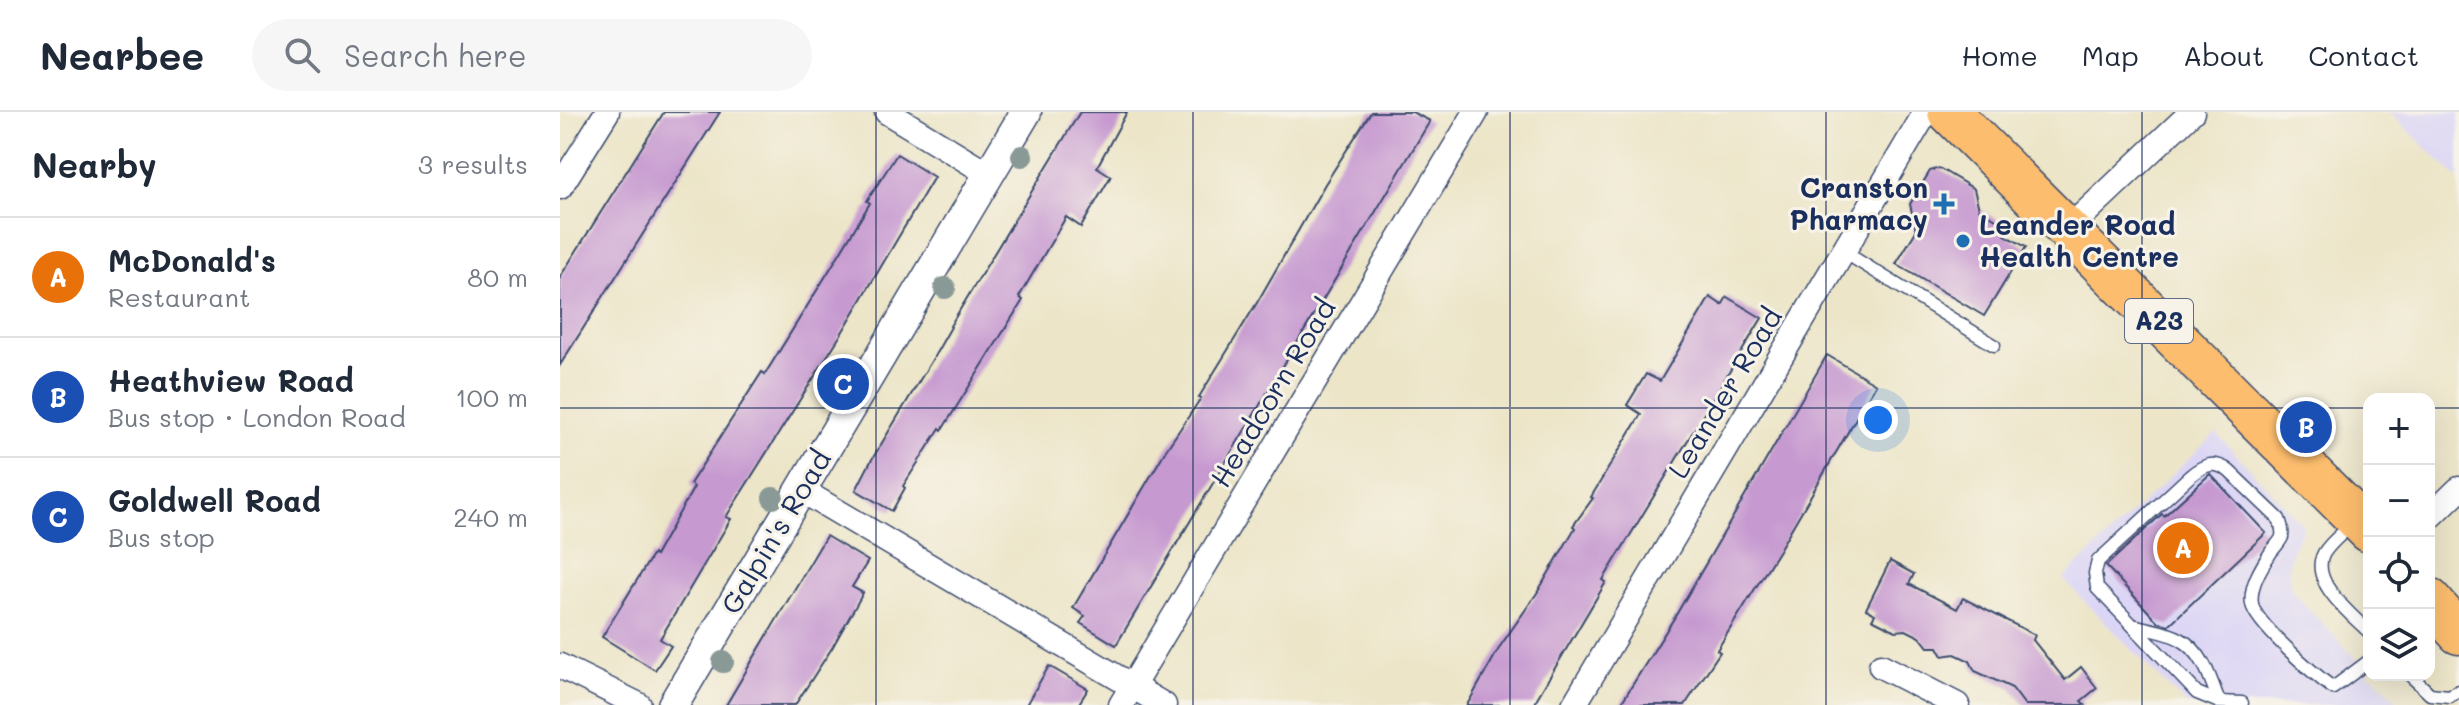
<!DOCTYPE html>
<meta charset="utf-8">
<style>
body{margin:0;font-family:Mali,sans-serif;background:#f6f6f7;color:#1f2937}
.controls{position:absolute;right:24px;bottom:24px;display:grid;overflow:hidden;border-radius:16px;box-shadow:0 8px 32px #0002}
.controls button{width:72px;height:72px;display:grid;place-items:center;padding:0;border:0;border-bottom:2px solid #e0e1e3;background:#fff;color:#1f2937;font:40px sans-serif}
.you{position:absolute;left:1318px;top:308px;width:28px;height:28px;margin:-20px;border:6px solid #fff;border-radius:50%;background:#1a73e8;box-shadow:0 0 0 12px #1a73e833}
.badge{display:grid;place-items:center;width:52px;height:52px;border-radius:50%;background:#ea580c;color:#fff;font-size:26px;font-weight:700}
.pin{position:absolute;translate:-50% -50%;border:4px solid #fff;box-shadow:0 2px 8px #0006}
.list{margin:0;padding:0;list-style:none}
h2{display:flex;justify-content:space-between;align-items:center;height:104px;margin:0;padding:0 32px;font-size:34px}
h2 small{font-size:26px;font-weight:400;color:#747a83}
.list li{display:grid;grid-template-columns:52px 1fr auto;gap:24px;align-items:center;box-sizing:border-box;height:120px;padding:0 32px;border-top:2px solid #e0e1e3}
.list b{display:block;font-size:30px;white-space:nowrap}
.list p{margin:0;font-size:26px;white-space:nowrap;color:#747a83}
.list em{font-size:26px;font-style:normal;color:#747a83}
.icon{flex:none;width:44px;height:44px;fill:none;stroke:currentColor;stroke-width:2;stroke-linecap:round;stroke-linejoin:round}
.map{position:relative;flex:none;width:1899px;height:593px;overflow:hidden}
header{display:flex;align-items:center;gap:48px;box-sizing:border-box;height:112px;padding:0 40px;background:#fff;border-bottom:2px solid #e0e1e3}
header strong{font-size:38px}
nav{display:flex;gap:44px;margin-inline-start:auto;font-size:28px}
.search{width:560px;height:72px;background:#f6f6f7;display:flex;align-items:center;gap:20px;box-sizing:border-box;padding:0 28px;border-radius:44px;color:#747a83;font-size:30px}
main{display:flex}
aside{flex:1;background:#fff}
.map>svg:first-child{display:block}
.built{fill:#dcd6f6}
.building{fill:#c699d0}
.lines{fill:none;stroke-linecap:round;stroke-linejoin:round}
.service-casing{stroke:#3a4a6e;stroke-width:15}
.minor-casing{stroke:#3a4a6e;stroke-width:27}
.tertiary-casing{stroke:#3a4a6e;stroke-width:33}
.trunk-casing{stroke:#3a4a6e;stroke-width:45}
.service{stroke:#fff;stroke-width:12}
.minor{stroke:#fff;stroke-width:24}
.tertiary{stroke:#fff;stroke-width:30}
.trunk{stroke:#fcbd6e;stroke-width:42}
.tree{fill:#899996}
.grid{fill:none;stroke:#1b2f5e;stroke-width:2;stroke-opacity:0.55}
.poi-dot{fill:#1f6fb2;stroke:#f7f3e8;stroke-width:3}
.labels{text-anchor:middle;stroke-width:6;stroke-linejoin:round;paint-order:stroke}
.shield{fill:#f7f3e8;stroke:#5d6a87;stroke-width:2}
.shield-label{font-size:26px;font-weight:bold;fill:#1b2f5e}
.poi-label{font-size:28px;font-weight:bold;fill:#1b2f5e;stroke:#f7f3e8;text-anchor:end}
.street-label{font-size:28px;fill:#1b2f5e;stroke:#f7f3e8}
</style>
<header>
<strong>Nearbee</strong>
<div class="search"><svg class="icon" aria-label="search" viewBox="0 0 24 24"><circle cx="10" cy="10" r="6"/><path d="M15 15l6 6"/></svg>Search here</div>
<nav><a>Home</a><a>Map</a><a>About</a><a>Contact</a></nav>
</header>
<main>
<aside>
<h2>Nearby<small>3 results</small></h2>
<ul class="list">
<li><span class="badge" style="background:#e8710a">A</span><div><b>McDonald's</b><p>Restaurant</p></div><em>80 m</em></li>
<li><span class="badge" style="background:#1a4fb4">B</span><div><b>Heathview Road</b><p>Bus stop · London Road</p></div><em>100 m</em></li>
<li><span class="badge" style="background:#1a4fb4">C</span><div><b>Goldwell Road</b><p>Bus stop</p></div><em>240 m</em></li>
</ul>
</aside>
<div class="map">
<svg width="1899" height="593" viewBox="0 0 1899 593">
<rect width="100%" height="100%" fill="#f7f3e8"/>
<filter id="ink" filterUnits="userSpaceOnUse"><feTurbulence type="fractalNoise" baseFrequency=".0125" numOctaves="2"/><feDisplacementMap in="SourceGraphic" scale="16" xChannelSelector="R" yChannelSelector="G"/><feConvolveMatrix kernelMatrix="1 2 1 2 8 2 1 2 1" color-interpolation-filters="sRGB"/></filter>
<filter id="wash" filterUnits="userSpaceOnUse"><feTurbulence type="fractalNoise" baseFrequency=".006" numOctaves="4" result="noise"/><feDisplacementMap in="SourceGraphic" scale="32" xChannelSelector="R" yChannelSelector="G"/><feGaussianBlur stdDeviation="1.8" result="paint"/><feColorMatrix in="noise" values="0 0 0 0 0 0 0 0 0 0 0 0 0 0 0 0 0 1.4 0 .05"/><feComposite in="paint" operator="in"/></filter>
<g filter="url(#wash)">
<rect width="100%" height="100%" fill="#ece5c8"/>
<g class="built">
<polygon points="1829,0 1899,0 1899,64 1898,66"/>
<polygon points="1656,321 1742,412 1743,417 1731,440 1729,452 1729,468 1732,479 1809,560 1809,563 1812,563 1837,587 1831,593 1626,593 1503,467"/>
</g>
<g id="blocks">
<g class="building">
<polygon points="104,0 160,0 0,253 0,165"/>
<polygon points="520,0 567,0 537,55 551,64 521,115 506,105 459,185 463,188 382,318 380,316 343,374 345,376 332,399 296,378 311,349 375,243 391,215 390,214"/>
<polygon points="811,0 852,0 870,9 556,533 520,511 525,504 513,496 606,338 641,286 639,285 698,189 765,72"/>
<polygon points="337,42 374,65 280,224 166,405 171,407 100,527 111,534 95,558 42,525 93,442 95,444 134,375 130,372 202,260 205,262 272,154 310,91 307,89"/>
<polygon points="1379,56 1414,77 1419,97 1450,115 1445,123 1466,135 1424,204 1336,152 1356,119 1350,92 1370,59"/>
<polygon points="1150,185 1162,193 1167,185 1202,206 1043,468 1046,470 973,593 907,593 941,533 977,481 1015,416 1013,414 1033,386 1031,385 1081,302 1067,293 1086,262 1100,269"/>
<polygon points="1267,243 1316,272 1219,438 1157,538 1160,540 1125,593 1060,593 1116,503"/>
<polygon points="1650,362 1706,421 1609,513 1598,510 1546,454 1602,402 1604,404"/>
<polygon points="266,424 308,449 292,475 303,481 272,536 235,593 166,593"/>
<polygon points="1330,449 1354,462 1349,472 1397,497 1403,486 1475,523 1473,528 1505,568 1521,555 1537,576 1521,589 1525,593 1465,593 1452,576 1415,559 1410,549 1395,542 1383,544 1378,535 1368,535 1360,525 1346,518 1336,519 1312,507 1315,502 1306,497"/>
<polygon points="489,554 528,577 518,593 466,593"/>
</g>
</g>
</g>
<g filter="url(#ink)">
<use href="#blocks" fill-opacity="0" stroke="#3a4a6e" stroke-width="2"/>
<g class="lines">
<defs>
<g id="service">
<polyline points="1284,140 1434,233"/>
<path d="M1791 413C1783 421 1770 431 1764 441 1748 469 1792 503 1809 520"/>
<path d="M1577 514C1591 518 1608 520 1620 527 1643 539 1651 568 1659 590"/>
<polyline points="1850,563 1870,582 1889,584 1899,579"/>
<path d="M1682 591 1659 590 1637 581 1537 476 1535 461 1538 449 1630 364C1643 353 1654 348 1669 359L1719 407C1721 412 1723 419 1722 425 1720 430 1714 436 1711 440 1702 454 1689 474 1692 492 1695 511 1755 563 1773 576L1809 549"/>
</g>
<g id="minor">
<polyline points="327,0 429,62"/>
<polyline points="0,75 47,0"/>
<polyline points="1506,119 1632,0"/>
<polyline points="241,378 604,593"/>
<polyline points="1869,406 1899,377"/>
<polyline points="0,554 79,593"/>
<polyline points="1321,554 1397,593"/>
<polyline points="561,593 916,0"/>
<polyline points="1014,593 1366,0"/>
</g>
<polyline id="tertiary" points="113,593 466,0"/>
<g id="trunk">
<polyline points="1389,0 1809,419"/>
<polyline points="1869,487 1899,521"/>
</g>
</defs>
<use href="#service" class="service-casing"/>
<use href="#minor" class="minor-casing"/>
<use href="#tertiary" class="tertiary-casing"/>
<use href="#trunk" class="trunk-casing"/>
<use href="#service" class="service"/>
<use href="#minor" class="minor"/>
<use href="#tertiary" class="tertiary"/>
<use href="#trunk" class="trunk"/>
</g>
<g class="tree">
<circle cx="462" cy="44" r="11"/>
<circle cx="385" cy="176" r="11"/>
<circle cx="213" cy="386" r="11"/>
<circle cx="163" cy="550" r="11"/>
</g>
</g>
<path class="grid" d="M316 0V593M633 0V593M950 0V593M1266 0V593M1582 0V593M0 296H1809M1869 296H1899"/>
<g class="poi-dot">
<path d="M1380 80h8v8h8v8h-8v8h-8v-8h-8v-8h8z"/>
<circle cx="1403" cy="129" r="8"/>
</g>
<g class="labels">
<rect class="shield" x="1565" y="187" width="68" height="44" rx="6"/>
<g class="shield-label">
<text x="1599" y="218">A23</text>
</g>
<g class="poi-label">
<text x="1368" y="86">Cranston<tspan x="1368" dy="32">Pharmacy</tspan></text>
<text x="1419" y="123" text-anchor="start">Leander Road<tspan x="1419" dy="32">Health Centre</tspan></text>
</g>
<g class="street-label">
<text transform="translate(713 281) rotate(-59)" y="10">Headcorn Road</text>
<text transform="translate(1165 281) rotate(-59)" y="10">Leander Road</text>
<text transform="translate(216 420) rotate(-59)" y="10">Galpin's Road</text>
</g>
</g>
</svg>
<div class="controls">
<button>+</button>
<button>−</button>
<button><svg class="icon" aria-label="locate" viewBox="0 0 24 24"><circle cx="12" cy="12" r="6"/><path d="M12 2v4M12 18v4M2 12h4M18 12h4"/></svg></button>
<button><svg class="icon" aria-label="layers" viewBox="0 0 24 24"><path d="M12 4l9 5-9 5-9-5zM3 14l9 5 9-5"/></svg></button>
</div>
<div class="you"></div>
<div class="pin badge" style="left:1623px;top:436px;background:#e8710a">A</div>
<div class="pin badge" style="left:1746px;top:315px;background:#1a4fb4">B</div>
<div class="pin badge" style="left:283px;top:272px;background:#1a4fb4">C</div>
</div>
</main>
